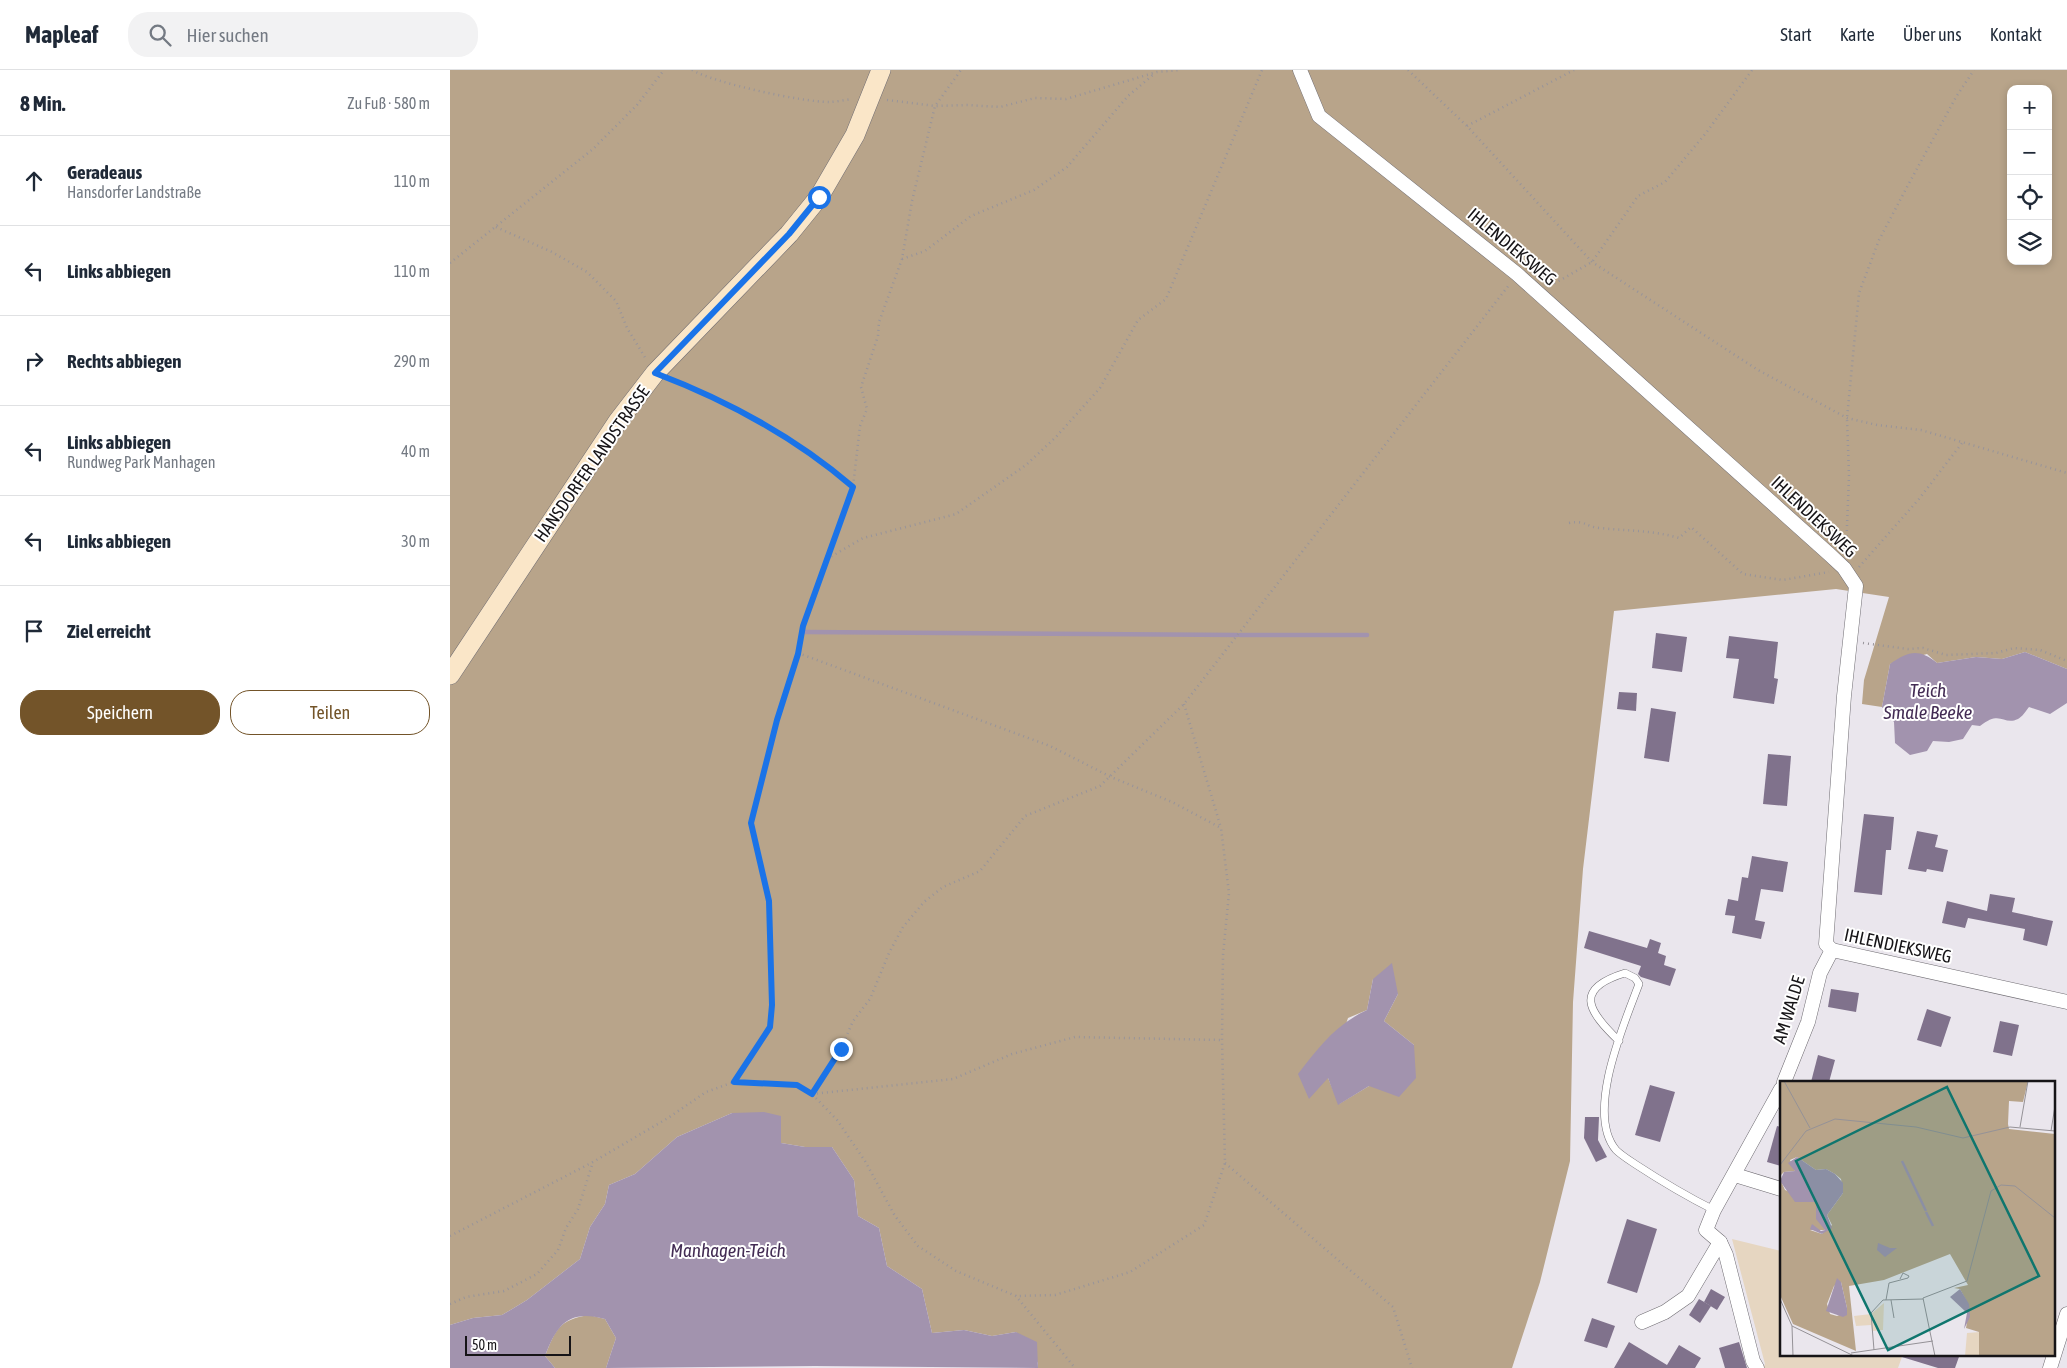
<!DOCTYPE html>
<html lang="de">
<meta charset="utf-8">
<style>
body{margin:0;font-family:"Asap Condensed",sans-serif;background:#f2f2f3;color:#1f2937}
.controls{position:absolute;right:15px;top:15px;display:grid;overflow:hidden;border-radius:10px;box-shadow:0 2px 8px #0003}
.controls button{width:45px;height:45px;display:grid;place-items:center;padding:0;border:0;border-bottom:1px solid #e0e1e3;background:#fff;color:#1f2937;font:25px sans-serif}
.scale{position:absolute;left:15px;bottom:12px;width:106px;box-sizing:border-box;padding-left:5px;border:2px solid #161417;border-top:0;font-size:14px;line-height:18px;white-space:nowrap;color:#161417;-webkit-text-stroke:4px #fff;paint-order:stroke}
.stop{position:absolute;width:15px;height:15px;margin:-11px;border:4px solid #1a73e8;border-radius:50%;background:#fff}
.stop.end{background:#1a73e8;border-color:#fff;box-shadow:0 1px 5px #0008}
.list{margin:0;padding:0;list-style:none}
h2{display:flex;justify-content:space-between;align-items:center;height:65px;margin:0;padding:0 20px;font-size:21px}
h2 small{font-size:16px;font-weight:400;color:#747a83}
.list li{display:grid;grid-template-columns:32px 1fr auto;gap:15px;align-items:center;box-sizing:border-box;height:90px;padding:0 20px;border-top:1px solid #e0e1e3}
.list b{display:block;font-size:19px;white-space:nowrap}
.list p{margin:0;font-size:16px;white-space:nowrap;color:#747a83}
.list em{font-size:16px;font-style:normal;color:#747a83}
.actions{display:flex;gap:10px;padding:15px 20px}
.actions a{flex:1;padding:11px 0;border:1px solid #735429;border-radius:20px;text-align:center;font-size:18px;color:#735429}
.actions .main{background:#735429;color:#fff}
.icon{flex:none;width:28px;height:28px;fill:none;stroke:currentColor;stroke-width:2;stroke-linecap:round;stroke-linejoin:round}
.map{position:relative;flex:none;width:1617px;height:1298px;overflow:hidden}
header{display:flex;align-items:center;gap:30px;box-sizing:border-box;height:70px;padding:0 25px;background:#fff;border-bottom:1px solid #e0e1e3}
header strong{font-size:24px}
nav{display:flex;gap:28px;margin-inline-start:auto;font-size:18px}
.search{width:350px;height:45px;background:#f2f2f3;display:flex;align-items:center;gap:12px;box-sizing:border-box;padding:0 18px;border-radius:20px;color:#747a83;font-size:19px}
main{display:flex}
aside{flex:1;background:#fff}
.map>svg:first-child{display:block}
.green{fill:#e6d6c1}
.forest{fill:#b8a48a;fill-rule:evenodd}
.water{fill:#a293ae}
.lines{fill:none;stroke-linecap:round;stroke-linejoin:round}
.stream{stroke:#a293ae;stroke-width:4.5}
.building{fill:#80728c}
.service-casing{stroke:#6f6c72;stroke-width:8}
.minor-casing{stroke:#6f6c72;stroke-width:15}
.secondary-casing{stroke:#6f6c72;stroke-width:20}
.path{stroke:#98949a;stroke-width:2.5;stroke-dasharray:1 4;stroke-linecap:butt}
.service{stroke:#fff;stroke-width:7}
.minor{stroke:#fff;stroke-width:14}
.secondary{stroke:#fae6c8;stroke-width:19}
.route{stroke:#1a73e8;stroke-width:6}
.labels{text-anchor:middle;stroke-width:4;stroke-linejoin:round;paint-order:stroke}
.street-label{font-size:18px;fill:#161417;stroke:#fff}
.water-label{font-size:19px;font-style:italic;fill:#432c54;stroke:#fff}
.inset-river{fill:none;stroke:#a293ae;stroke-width:2.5}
.inset-road{fill:none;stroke:#959297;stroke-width:1}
.view{fill:#0f766e;fill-opacity:0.15;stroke:#0f766e;stroke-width:2.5}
.inset-edge{fill:none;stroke:#161417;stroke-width:2.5}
</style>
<header>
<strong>Mapleaf</strong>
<div class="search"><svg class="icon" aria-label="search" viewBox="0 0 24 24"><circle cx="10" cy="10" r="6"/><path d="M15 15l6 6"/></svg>Hier suchen</div>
<nav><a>Start</a><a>Karte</a><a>Über uns</a><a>Kontakt</a></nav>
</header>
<main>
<aside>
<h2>8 Min.<small>Zu Fuß · 580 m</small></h2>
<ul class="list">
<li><svg class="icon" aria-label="ahead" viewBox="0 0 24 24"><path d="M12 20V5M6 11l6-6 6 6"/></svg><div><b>Geradeaus</b><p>Hansdorfer Landstraße</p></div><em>110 m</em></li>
<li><svg class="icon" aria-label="left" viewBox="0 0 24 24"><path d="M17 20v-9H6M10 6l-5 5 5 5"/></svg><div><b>Links abbiegen</b></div><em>110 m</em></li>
<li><svg class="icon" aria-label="right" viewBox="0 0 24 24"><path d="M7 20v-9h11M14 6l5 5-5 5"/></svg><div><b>Rechts abbiegen</b></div><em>290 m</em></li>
<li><svg class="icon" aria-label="left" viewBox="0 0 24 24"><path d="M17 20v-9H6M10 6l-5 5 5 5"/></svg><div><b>Links abbiegen</b><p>Rundweg Park Manhagen</p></div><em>40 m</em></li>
<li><svg class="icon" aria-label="left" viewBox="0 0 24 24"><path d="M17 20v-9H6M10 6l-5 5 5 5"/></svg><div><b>Links abbiegen</b></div><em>30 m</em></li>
<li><svg class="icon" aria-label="arrive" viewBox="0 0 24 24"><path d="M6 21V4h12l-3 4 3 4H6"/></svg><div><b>Ziel erreicht</b></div></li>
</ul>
<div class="actions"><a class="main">Speichern</a><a>Teilen</a></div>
</aside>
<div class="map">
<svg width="1617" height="1298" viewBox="0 0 1617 1298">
<rect width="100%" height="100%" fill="#eae6ed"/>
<polygon class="green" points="1282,1169 1331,1181 1331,1284 1453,1284 1448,1298 1313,1298 1315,1294"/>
<g class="forest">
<path d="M0 0H1617V599L1575 582 1552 589 1526 587 1487 593 1477 584 1440 594 1432 637 1412 634 1414 610 1439 527 1386 519 1164 541 1133 799 1123 932 1120 1091 1090 1212 1062 1298H588V1293L566 1262 542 1266 514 1260 482 1263 472 1219 437 1196 429 1158 408 1146 404 1110 382 1077H355L331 1073 282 1043 227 1067 185 1104 159 1115 155 1134 140 1157 130 1189 77 1230 52 1245 23 1248 0 1255ZM1561 19H1598V191H1561ZM923 909 948 924 934 951 964 975 919 1016 889 1034 878 1008 898 948 917 940Z"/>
<path d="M139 1245 155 1249 166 1268 156 1298H105L95 1286C106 1259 109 1250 139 1245Z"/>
</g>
<g class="water">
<path d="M1575 582 1617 599V633L1600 644 1579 637C1576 641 1572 647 1568 649 1553 656 1551 639 1530 656L1522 655 1513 669 1499 672 1483 671 1477 681 1460 685 1445 673 1444 652 1432 637 1440 594C1458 581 1469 578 1487 593L1526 587 1552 589Z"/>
<path d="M942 893 948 924 934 951 964 975 966 1008 949 1027 919 1016 888 1035 878 1008 859 1029 848 1004C869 977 885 955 917 940L923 909Z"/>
<path d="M314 1042 331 1046V1073L355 1077H382L404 1110 408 1146 429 1158 437 1196 472 1219 482 1263 514 1260 542 1266 566 1262 587 1272 588 1298 365 1296 156 1298 166 1268 155 1249C119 1239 107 1254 95 1286L105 1298H0V1255L23 1248 52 1245 77 1230 130 1189 140 1157 155 1134 159 1115 185 1104 227 1067 282 1043Z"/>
</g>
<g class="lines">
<g class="stream">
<polyline points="355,562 787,565"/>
<polyline points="790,565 917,565"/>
</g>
</g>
<g class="building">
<polygon points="1206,563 1237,567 1232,602 1202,598"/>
<polygon points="1279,566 1328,572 1324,608 1328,609 1324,634 1283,628 1289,589 1276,588"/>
<polygon points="1169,622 1187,623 1186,641 1167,639"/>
<polygon points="1201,638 1226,642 1219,692 1194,688"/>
<polygon points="1318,684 1341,686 1337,736 1313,734"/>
<polygon points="1414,744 1444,747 1441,780 1436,780 1432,825 1404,822"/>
<polygon points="1467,761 1488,765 1485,777 1498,780 1493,802 1477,799 1476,802 1458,799"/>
<polygon points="1302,786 1338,792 1333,822 1311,819 1305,850 1315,852 1311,869 1282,863 1285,846 1275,845 1278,829 1288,831 1292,807 1298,808"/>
<polygon points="1540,824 1565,828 1562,842 1603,851 1597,876 1573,870 1575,859 1518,848 1515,858 1492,853 1497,831 1537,841"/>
<polygon points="1139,861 1197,878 1200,869 1211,873 1208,883 1216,886 1214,895 1226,899 1220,916 1191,907 1188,904 1191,896 1134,878"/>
<polygon points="1381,919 1409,923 1406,942 1378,937"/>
<polygon points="1477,939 1501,947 1491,977 1467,970"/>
<polygon points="1550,951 1569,955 1562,986 1543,982"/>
<polygon points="1368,985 1385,990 1379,1012 1361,1012"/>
<polygon points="1200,1015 1225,1022 1210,1072 1185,1065"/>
<polygon points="1135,1047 1149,1047 1148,1070 1157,1087 1146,1092 1134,1068"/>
<polygon points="1327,1056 1331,1057 1331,1096 1317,1092"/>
<polygon points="1177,1149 1207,1159 1187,1223 1157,1213"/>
<polygon points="1261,1219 1275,1227 1267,1240 1254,1232"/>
<polygon points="1249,1229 1261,1236 1250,1253 1239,1245"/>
<polygon points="1142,1248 1165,1256 1157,1278 1134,1271"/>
<polygon points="1179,1272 1217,1295 1229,1275 1251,1288 1245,1298 1164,1298"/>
<polygon points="1289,1272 1297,1298 1275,1298 1269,1278"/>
<polygon points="1453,1284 1510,1284 1505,1298 1488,1298 1452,1287"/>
</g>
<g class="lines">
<defs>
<path id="service" d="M1169 971C1138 941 1123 919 1175 903L1185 908 1189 914C1174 954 1135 1043 1166 1080 1171 1085 1179 1090 1185 1094 1211 1111 1236 1126 1264 1140"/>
<g id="minor">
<polyline points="850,0 869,46 1067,204 1379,484 1394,498 1406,516 1394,626 1376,874 1382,880 1617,932"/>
<polyline points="1334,1012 1358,952 1370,903 1382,880"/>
<polyline points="1285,1105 1331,1119"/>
<polyline points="1192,1252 1215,1242 1238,1226 1270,1172"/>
<polyline points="1307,1298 1303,1291 1276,1185 1270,1172 1256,1160 1264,1140 1331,1019"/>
<polyline points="1600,1298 1617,1244"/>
</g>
<polyline id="secondary" points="0,605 168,351 205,303 339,164 369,127 405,65 431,0"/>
</defs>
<use href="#service" class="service-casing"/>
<use href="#minor" class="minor-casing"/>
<use href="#secondary" class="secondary-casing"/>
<g class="path">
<path d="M242 0C264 13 352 32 379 32 386 32 394 30 402 29"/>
<polyline points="958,0 1017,56 1142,192 1308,300 1397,348 1427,355 1471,360 1617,403"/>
<polyline points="437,30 485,36 517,35 550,37 585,28 616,29 707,2 730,0"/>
<polyline points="1017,56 1124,0"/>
<polyline points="46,157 102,182 137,202 166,231 177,258 196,289"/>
<polyline points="452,189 475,181 521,146 584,120 617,97 678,26 704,4"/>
<polyline points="0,193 143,79 187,35 214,0"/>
<polyline points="1100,216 1142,192 1188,126 1215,112 1256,63 1302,0"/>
<path d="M221 309C285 334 350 371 402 417"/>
<path d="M1119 453C1137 450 1135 457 1150 458 1177 461 1202 460 1229 468L1241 457 1293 504 1333 510 1379 502"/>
<polyline points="1396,481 1399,406 1397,348 1409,223 1429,170 1457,117 1506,27 1524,0"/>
<polyline points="377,489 413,468 506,444 576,395 606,367 650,318 688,250 716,229 812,0"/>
<polyline points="1409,497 1469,429 1512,373"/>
<polyline points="1413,573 1458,579 1473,578 1496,585 1546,583 1564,578 1590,580 1617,591"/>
<polyline points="348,583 600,676 661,707 722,732 771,758 779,823 773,885 772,970 775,1093 754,1155 680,1202 605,1225 566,1226"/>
<polyline points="734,634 771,758"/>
<polyline points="284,1012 320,957 322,935 319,831 301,753 327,650 348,583 353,556 403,417 410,356 417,339 411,317 428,266 429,252 452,189 462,131 485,36 511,0"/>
<polyline points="362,1024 391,979 403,951 420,929 439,883 453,857 474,832 493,817 530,801 575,746 650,716 734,634 1059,215"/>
<polyline points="362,1024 503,1009 562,984 625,967 772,970"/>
<polyline points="775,1093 943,1237 962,1298"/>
<polyline points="0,1166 143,1092 218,1048 256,1022 284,1012 347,1015 362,1024 387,1050 415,1091 445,1146 468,1176 506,1201 566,1226 625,1298"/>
<polyline points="0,1234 16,1227 54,1221 87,1204 108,1180 116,1158 128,1139 143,1092"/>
</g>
<use href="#service" class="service"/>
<use href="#minor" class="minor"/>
<use href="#secondary" class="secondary"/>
</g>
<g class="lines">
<path class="route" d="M369 127 339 164 205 303C276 330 345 367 403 417L353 556 348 584 327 650 301 753 319 831 322 935 320 957 284 1012 347 1015 362 1024 391 979"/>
</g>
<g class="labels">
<g class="street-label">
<text transform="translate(1062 177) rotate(40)" y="6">IHLENDIEKSWEG</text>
<text transform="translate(142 394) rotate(-55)" y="6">HANSDORFER LANDSTRASSE</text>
<text transform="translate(1364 447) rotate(43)" y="6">IHLENDIEKSWEG</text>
<text transform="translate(1448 876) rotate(12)" y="6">IHLENDIEKSWEG</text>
<text transform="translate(1339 940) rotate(-73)" y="6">AM WALDE</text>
</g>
<g class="water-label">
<text x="1478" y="627">Teich<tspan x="1478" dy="22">Smale Beeke</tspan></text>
<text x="278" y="1187">Manhagen-Teich</text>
</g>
</g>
<g transform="translate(1330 1011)">
<rect width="275" height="275" fill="#eae6ed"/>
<path d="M104 222 103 249 92 250 91 244 76 245 74 235 91 233ZM200 251 199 275H185L187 252Z" fill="#e6d6c1"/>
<path d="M0 0H248L243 21 229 20 228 43 229 48 275 53V275H199V251L186 247 189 230 187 221 180 208 174 207 188 204 170 173 104 199 69 205 76 270 13 243 0 214V98L5 109 36 121 45 149H30L42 153 52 144 47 134 63 112 61 98 55 93 46 88 36 89 17 76 10 79 15 90 4 91 0 95ZM61 201 67 227V231L57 235 50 233 47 223 54 205Z" fill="#b8a48a" fill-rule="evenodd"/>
<path d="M17 76 36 89 46 88 55 93 63 102V112L47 134 52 147 42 153 30 148 32 143 41 150 45 149 36 138V121H15L0 100 4 91 15 90 8 82ZM98 162 110 167H117L105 176 97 169ZM57 197 61 201 67 227V234L63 236 46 230ZM180 208 189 223 190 236 184 248 187 232 170 216Z" fill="#a293ae"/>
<path class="inset-river" d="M122 80 146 130M146 131 153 145"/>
<path class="inset-road" d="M4 0 30 47M240 46 248 0M271 50 275 25M0 84 26 50 55 38 136 46 183 57 230 46 275 50M0 218 12 245 13 275M106 219 109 202 128 197 129 195 123 192 120 198M111 219 114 237M12 245 74 275M94 269 91 232 103 219 143 218M71 272 153 260M155 275 143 217 187 200 211 110 221 104 235 105 275 137"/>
<path class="view" d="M167 6 259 195 108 269 16 80Z"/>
<rect width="275" height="275" class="inset-edge"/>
</g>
</svg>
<div class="controls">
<button>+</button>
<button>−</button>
<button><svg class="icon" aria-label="locate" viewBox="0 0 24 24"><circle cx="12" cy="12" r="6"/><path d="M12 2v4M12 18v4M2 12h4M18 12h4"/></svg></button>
<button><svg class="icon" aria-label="layers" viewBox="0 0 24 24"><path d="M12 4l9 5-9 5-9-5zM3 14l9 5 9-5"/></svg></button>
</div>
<div class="scale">50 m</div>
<div class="stop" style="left:369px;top:127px"></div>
<div class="stop end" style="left:391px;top:979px"></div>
</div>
</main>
